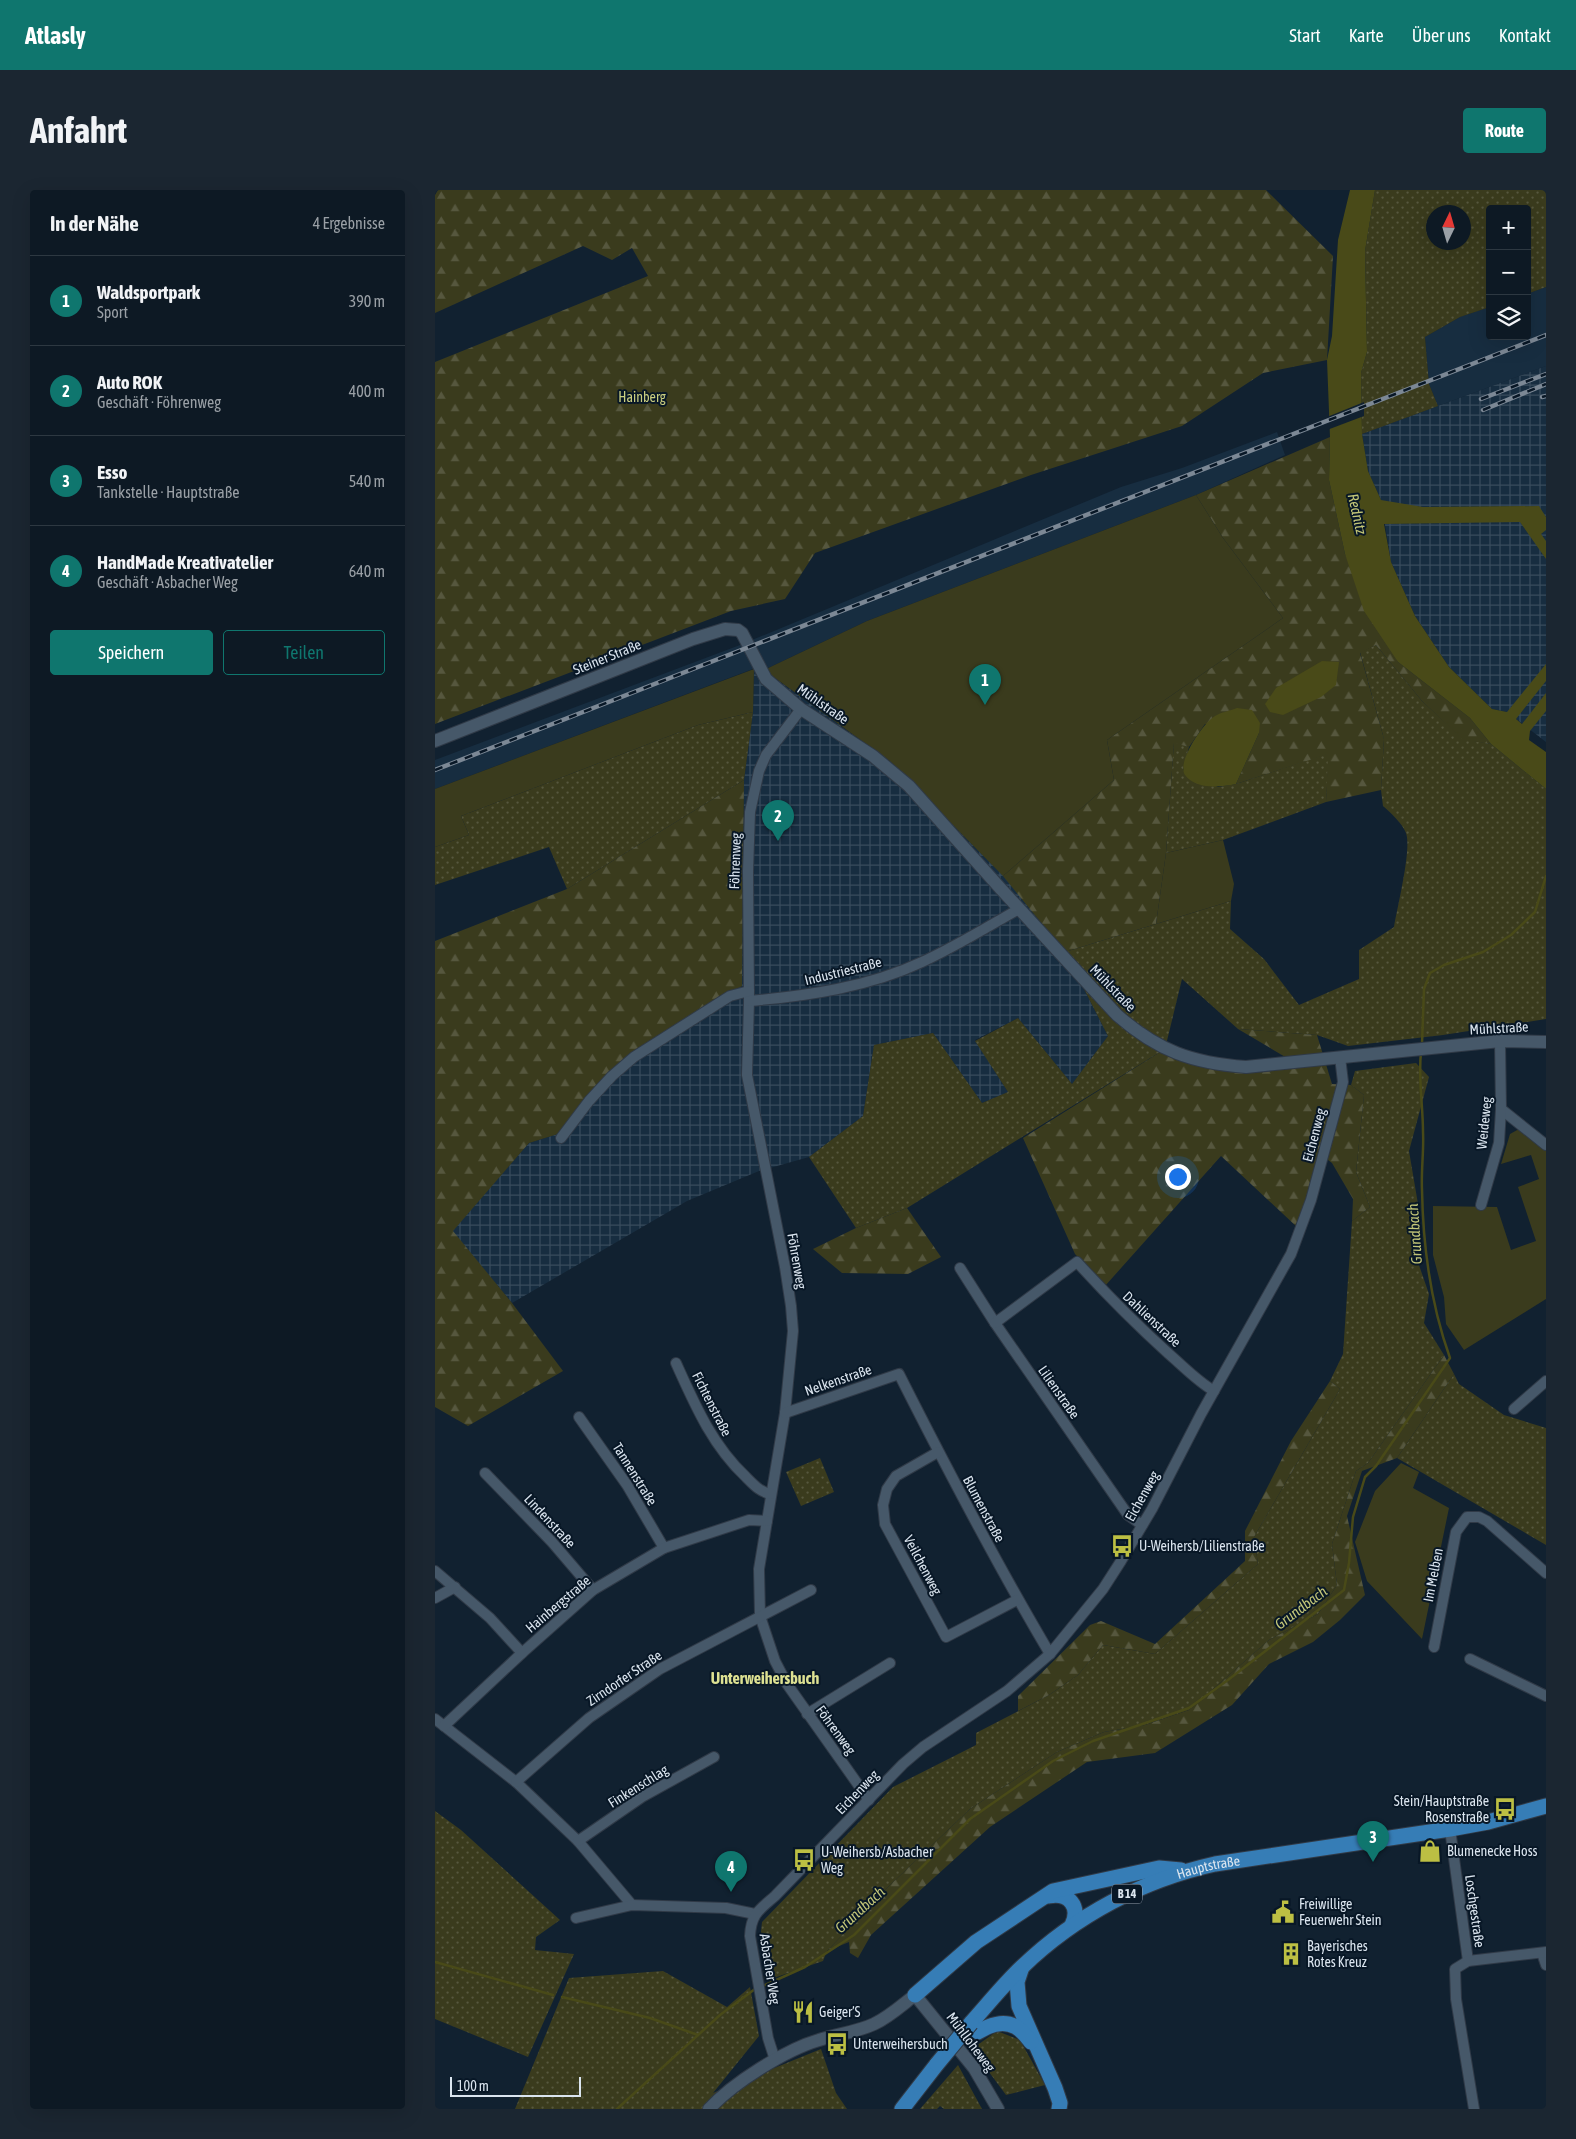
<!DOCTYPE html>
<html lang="de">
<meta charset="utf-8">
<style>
body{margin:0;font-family:"Asap Condensed",sans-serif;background:#1b2631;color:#f1f3f6}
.controls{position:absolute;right:15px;top:15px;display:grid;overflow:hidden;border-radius:5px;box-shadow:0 5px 20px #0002}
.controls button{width:45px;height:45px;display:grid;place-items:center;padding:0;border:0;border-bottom:1px solid #2d3841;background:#0d1924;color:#f1f3f6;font:25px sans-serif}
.compass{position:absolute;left:991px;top:15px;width:45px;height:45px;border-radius:50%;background:#0d1924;box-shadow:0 5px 20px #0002;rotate:5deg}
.scale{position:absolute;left:15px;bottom:12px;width:131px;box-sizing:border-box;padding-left:5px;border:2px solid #dbe5ef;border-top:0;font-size:14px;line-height:18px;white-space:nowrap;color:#dbe5ef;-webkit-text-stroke:4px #081726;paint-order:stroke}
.you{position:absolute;left:742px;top:986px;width:18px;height:18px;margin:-12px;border:4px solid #fff;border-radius:50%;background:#1a73e8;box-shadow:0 0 0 8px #1a73e833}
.badge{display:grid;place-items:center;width:32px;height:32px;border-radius:50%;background:#0f766e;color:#fff;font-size:16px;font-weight:700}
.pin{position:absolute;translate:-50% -41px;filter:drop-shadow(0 1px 2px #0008)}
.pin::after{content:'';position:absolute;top:26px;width:18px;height:15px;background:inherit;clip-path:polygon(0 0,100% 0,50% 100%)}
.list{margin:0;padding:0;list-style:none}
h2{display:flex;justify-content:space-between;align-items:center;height:65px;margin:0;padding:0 20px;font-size:21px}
h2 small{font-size:16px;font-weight:400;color:#9aa0a6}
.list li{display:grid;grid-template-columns:32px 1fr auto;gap:15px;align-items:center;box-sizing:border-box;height:90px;padding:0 20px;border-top:1px solid #2d3841}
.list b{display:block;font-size:19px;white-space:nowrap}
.list p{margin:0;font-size:16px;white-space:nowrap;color:#9aa0a6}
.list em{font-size:16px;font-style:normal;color:#9aa0a6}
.actions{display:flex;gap:10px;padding:15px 20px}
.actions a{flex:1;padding:11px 0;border:1px solid #0f766e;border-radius:5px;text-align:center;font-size:18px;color:#0f766e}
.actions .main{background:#0f766e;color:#fff}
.icon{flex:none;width:28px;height:28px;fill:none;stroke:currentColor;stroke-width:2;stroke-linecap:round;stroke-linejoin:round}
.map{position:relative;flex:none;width:1111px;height:1919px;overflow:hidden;border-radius:5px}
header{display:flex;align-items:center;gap:30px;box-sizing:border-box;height:70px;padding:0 25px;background:#0f766e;color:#fff}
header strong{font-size:24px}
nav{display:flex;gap:28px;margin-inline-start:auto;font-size:18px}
.intro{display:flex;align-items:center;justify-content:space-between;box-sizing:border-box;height:120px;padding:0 30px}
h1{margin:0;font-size:35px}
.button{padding:12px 22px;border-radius:5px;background:#0f766e;color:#fff;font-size:18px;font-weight:700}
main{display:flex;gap:30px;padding:0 30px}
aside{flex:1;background:#0d1924;border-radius:5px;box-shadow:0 5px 20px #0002}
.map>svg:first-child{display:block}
.built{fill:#172d40}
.industrial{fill:url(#industrial-grid)}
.grass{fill:url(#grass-dots);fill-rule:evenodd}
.forest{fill:url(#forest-firs)}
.garden{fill:#3a3b1d}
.water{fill:#494a18}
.pier{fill:#112130}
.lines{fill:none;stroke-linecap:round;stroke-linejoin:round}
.stream{stroke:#494a18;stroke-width:2.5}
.minor-casing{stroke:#303a47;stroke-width:12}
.tertiary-casing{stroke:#303a47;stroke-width:14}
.primary-casing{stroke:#303a47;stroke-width:17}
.minor{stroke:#465869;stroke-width:10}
.tertiary{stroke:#465869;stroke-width:12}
.primary{stroke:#367db6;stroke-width:15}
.rail-casing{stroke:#7c8895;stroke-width:4.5}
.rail{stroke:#081726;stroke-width:2.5;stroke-dasharray:8;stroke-linecap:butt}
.primary-bridge-casing{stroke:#303a47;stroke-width:17;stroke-linecap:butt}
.primary-bridge{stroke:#367db6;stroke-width:15}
.labels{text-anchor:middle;stroke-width:4;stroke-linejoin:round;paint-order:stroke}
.shield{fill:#081726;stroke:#9ca7b3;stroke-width:1}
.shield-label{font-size:12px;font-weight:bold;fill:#dbe5ef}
.park-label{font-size:14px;fill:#cbcf80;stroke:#081726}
.street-label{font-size:14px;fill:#dbe5ef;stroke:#081726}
.poi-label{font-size:14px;fill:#dbe5ef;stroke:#081726;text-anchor:start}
.water-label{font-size:15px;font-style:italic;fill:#c3c678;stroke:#081726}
.quarter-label{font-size:16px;font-weight:bold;fill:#dde192;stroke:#081726}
</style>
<header>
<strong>Atlasly</strong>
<nav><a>Start</a><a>Karte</a><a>Über uns</a><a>Kontakt</a></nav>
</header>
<div class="intro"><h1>Anfahrt</h1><a class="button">Route</a></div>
<main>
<aside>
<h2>In der Nähe<small>4 Ergebnisse</small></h2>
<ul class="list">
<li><span class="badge">1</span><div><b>Waldsportpark</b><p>Sport</p></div><em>390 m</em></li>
<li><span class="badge">2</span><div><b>Auto ROK</b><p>Geschäft · Föhrenweg</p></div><em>400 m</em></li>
<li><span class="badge">3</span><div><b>Esso</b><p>Tankstelle · Hauptstraße</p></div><em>540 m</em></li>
<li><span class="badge">4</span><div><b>HandMade Kreativatelier</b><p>Geschäft · Asbacher Weg</p></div><em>640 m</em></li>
</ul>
<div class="actions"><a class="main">Speichern</a><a>Teilen</a></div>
</aside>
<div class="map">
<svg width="1111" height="1919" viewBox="0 0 1111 1919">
<defs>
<pattern id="industrial-grid" width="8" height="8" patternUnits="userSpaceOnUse" patternTransform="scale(1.25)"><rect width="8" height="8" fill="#172d40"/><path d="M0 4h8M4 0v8" fill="none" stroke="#384b5c"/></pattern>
<pattern id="grass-dots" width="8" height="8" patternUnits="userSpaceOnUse" patternTransform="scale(1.25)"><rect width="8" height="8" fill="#3a3b1d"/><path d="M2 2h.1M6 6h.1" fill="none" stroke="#56573e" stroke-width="1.8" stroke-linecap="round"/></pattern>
<pattern id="forest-firs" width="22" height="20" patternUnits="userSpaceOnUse" patternTransform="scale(1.25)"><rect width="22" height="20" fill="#3a3b1d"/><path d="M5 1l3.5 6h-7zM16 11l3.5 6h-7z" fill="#56573e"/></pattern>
</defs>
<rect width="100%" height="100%" fill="#112130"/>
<g class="built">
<polygon points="1111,97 1111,176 1003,216 994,194 990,147 1025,127 1055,117 1055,146 1092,146 1092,104"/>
<polygon points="842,242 850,265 761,305 432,431 329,480 318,479 0,599 0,570 305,455 686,297 747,278"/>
</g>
<g class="industrial">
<polygon points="1111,176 1111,552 1072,522 1057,519 1014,477 980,426 956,372 946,310 933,281 927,244"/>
<polygon points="319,479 329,480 456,572 568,685 630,762 673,846 637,894 583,828 540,850 573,902 547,913 498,843 439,855 428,926 374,967 324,981 252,1011 77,1113 17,1041 94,953 126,943 170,886 219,848 307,796 309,590 318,522"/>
</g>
<g class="grass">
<path d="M940 0H1111V97L1092 104V19H1055V117L1025 127 990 147 994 194 1003 216 927 244 926 183 932 162 930 61ZM998 22H1028V52H998Z"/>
<path d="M941 455 987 511 1028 549 1056 554 1111 599V829L1008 845 913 856 882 845 803 839 747 789 730 859 472 1018 421 1038 374 967 428 926 439 855 498 843 547 913 573 902 540 851 583 828 637 894 673 846 630 762 796 711 795 739 829 769 864 815 924 789V760L959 737C962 718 977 659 971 643 967 633 956 623 948 616L946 600 949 549 925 462Z"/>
<polygon points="318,522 309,590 132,699 114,657 0,695 0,657 34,645 26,626 263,535"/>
<polygon points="739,552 754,557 748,580 783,597 801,594 894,563 891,612 788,650 731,663"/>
<polygon points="981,873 994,887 974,961 984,1020 977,1055 994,1104 989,1133 1009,1165 933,1273 921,1281 897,1354 902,1395 883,1424 834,1450 754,1520 710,1535 669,1542 622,1562 535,1619 453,1697 392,1761 388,1771 330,1791 325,1751 327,1732 458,1597 541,1555 541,1543 614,1505 643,1485 668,1455 720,1464 823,1374 819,1347 905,1199 895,1191 908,1164 917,1031 935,1017 921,982 929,905 916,895 920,881"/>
<polygon points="1019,1184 1024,1194 1069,1225 1111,1238 1111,1355 962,1268"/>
<polygon points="385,1268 399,1302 366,1316 351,1282"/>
<polygon points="0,1621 26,1640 125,1730 101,1747 100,1760 139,1764 93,1867 0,1829"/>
<polygon points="228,1781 292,1817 315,1797 324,1846 278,1903 386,1859 401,1903 412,1919 80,1919 134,1788"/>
<polygon points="562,1841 585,1850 610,1895 571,1905 537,1859"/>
<polygon points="523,1875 547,1919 509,1919 505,1916 502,1919 485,1919"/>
</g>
<g class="forest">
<polygon points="3,0 831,0 898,66 892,170 828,183 747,236 596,285 380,363 350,409 296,421 0,534 0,172 213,86 197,58 177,70 148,56 0,123 0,5"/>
<polygon points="895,247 894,290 910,364 963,472 1035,528 1056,554 1028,550 987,511 941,455 925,463 949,549 946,600 891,612 893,564 801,594 824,543 770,534 754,557 739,553 731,663 721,734 630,762 568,686 679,590 672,550 848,428 788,348 761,305"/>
<polygon points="309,590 307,796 219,848 170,886 126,943 94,953 18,1041 77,1113 128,1181 33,1236 0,1217 0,751 132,699"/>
<polygon points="803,839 882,845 897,894 916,895 929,905 921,982 935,1017 917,1031 918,1009 897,973 885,964 862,1037 786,966 670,1096 640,1064 588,948 730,859 809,875 852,868"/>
<polygon points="472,1018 506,1067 473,1084 407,1083 378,1059 421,1038"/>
<polygon points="1009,1165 1019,1184 962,1268 927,1281 912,1326 930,1405 905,1430 878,1452 834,1474 797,1515 720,1563 652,1572 555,1637 436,1745 423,1768 415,1763 414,1752 392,1761 453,1697 535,1619 622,1562 669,1542 710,1535 754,1520 834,1450 883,1424 902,1395 897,1354 921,1281 933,1273"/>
<polygon points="895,1191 905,1199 819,1347 823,1374 720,1464 668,1455 643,1485 614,1505 583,1521 583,1506 655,1435 666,1431 720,1454 810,1371 810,1341 856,1251"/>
</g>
<g class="garden">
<polygon points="761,305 788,348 848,428 672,550 679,590 568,686 456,572 329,480 432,431"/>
<polygon points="319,479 318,522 263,535 26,626 34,645 0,657 0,599"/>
<polygon points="788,650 799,694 796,711 721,734 731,663"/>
<polygon points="1084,939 1111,961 1111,1109 1029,1160 1011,1134 1009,1107 998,1065 998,1016 1062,1017 1076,1060 1101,1051 1083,997 1104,989 1096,965 1066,974 1075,944"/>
<polygon points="966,1273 984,1282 978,1298 1014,1318 987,1449 932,1391 920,1352 940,1301"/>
</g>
<g class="water">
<polygon points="915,0 940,0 930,61 932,162 926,183 927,244 933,281 946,310 988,317 1104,316 1111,327 1111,340 1106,344 1111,351 1111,369 1085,332 949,334 956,372 980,426 1014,477 1057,519 1072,522 1111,474 1111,491 1081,529 1087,534 1111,503 1111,521 1095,541 1094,550 1111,562 1111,599 1056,554 1035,528 963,472 929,421 910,364 894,290 895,247 892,170 897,146 903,50"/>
<polygon points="887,471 904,472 901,495 886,507 848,525 835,522 830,514 841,498"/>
<path d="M802 518 817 520 825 533 824 543 801 594C786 597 761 600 750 585 741 572 769 532 780 526 786 522 795 521 802 518Z"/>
</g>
<polygon class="pier" points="929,212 929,226 892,240 892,227"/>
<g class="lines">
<g class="stream">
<polyline points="987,854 989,799 995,783 1009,775 1048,762 1076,745 1100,722 1111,686"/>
<polyline points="0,1772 118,1805"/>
<path d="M328 1796 370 1777 419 1745 535 1629 618 1571 658 1551 754 1518 793 1490 909 1400 914 1373 918 1327 930 1287 941 1276 1015 1168C996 1115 988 1056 987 1000 986 980 989 961 988 942 988 915 983 889 986 862"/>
<polyline points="127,1807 215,1828 263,1845"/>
<polyline points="182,1919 285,1825 320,1799"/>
</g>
<defs>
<g id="minor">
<polyline points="366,519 331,565 324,581 315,622 313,681 314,811 312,885 350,1077 356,1116 358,1141 350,1223 324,1379 325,1426 340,1471 352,1494 434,1610"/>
<path d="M314 811C372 806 434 797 487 772 520 757 552 737 584 719"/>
<polyline points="1066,919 1111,955"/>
<polyline points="126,948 154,911 177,886 199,867 295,806 314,801"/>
<polyline points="1046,1015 1064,953 1066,919 1065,851"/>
<polyline points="525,1078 560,1133 693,1325 707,1335"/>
<path d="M560 1133 642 1072C671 1104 702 1135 734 1164 749 1177 762 1191 779 1201"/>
<path d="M241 1173C260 1215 277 1255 311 1287 319 1295 325 1302 336 1304"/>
<polyline points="1079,1219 1111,1191"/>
<path d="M350 1223 464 1184C512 1279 561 1373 615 1464"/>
<polyline points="144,1227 192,1295 229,1358"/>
<polyline points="503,1262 461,1286 452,1299 448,1315 450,1334 511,1447 582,1410"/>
<polyline points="50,1283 117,1352 158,1400"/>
<polyline points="0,1381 55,1428 87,1463"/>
<polyline points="0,1408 20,1397"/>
<polyline points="999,1457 1021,1342 1032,1327 1044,1327 1052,1331 1111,1383"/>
<polyline points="1035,1469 1111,1506"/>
<polyline points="372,1524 455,1473"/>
<polyline points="0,1529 81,1592 143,1651 197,1715"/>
<polyline points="9,1536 87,1463 158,1400 229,1358 314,1330 332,1331"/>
<polyline points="81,1592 154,1528 225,1479 376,1400"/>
<polyline points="1015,1639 1033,1771"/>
<polyline points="143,1651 207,1607 279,1567"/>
<polyline points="141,1728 197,1715 291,1718 320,1724"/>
<polyline points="1107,1763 1111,1775"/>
<path d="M340 1870 333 1848 315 1746C316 1724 324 1720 340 1706L468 1574 488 1557 572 1501 615 1464 668 1399 686 1371 717 1319 766 1224 856 1064 876 1010 908 892 905 867"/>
<polyline points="1039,1919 1021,1809 1020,1779 1033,1771 1111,1762"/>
</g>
<g id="tertiary">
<path d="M0 551 258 449 290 439 303 440 307 443 331 489 366 519 438 566 474 596 565 698 682 825C723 861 757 873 811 877L1065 851 1111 852"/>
<path d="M274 1919C298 1893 350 1860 384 1850 402 1844 422 1842 439 1834 454 1827 467 1815 480 1805L539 1878 563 1919"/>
</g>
<g id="primary">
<path d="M614 1706C634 1702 646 1717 637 1735"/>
<polyline points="586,1780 582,1792 584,1816 620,1898 625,1913 624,1919"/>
<polyline points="480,1805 541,1752 618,1701 724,1678 746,1680"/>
<path id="s1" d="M536 1833C553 1814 569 1794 587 1777 641 1725 708 1690 780 1674L1015 1639 1053 1632 1111 1616"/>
<path d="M543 1842C554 1835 569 1830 581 1837 587 1840 592 1847 596 1852"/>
<polyline points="467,1919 502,1874"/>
</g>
</defs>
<use href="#minor" class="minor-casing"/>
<use href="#tertiary" class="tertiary-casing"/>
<use href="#primary" class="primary-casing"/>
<use href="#minor" class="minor"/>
<use href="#tertiary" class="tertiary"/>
<use href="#primary" class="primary"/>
<defs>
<g id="rail">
<polyline points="1107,207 1111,206"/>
<polyline points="1046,209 1111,184"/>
<polyline points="1048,220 1111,194"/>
<polyline points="0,580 1111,145"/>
</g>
</defs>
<use href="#rail" class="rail-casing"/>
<use href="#rail" class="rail"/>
<defs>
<polyline id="primary-bridge" points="502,1874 536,1833"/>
</defs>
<use href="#primary-bridge" class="primary-bridge-casing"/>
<use href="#primary-bridge" class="primary-bridge"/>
</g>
<defs>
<symbol id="bus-bare" viewBox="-9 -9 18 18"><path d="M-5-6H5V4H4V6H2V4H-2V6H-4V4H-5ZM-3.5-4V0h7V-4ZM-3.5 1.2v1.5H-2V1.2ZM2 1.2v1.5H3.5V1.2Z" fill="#bcbf43" stroke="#081726" stroke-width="2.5" paint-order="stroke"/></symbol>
<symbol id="shop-bare" viewBox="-9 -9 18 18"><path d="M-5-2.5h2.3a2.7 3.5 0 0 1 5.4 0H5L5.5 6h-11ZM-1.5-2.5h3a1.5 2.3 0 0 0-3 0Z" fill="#bcbf43" stroke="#081726" stroke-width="2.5" paint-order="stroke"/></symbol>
<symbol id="civic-bare" viewBox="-9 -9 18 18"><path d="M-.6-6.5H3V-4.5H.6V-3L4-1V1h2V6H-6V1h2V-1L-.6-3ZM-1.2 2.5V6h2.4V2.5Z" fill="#bcbf43" stroke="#081726" stroke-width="2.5" paint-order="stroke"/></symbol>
<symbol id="building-bare" viewBox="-9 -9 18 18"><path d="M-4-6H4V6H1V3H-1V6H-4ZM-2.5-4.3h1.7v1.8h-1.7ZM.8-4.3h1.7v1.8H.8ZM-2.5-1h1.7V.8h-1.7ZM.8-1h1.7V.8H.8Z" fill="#bcbf43" stroke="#081726" stroke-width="2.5" paint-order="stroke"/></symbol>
<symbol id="restaurant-bare" viewBox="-9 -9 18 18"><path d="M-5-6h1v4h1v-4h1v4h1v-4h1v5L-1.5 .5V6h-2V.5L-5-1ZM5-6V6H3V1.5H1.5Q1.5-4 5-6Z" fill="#bcbf43" stroke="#081726" stroke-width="2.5" paint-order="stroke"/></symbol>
</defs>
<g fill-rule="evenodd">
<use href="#bus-bare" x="671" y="1340" width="32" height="32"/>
<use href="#bus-bare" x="1054" y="1603" width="32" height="32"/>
<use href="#shop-bare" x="979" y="1645" width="32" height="32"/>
<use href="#bus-bare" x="353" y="1654" width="32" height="32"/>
<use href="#civic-bare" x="832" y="1706" width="32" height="32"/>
<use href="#building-bare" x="840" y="1748" width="32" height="32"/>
<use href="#restaurant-bare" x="352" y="1806" width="32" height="32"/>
<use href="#bus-bare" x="386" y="1838" width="32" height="32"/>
</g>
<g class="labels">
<rect class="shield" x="677" y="1694.5" width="30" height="19" rx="4"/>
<g class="shield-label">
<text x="692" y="1708">B 14</text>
</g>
<g class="park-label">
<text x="207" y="212">Hainberg</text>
</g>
<g class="street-label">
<text transform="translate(172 467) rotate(-22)" y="5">Steiner Straße</text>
<text transform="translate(388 514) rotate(35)" y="5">Mühlstraße</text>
<text transform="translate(300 671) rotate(-88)" y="5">Föhrenweg</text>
<text transform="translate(408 781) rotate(-14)" y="5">Industriestraße</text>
<text transform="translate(678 798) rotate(46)" y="5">Mühlstraße</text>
<text transform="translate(1064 838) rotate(-3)" y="5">Mühlstraße</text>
<text transform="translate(1049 933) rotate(-84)" y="5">Weideweg</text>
<text transform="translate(879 945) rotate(-75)" y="5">Eichenweg</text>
<text transform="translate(362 1071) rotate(80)" y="5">Föhrenweg</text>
<text transform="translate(717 1129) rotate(43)" y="5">Dahlienstraße</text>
<text transform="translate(403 1190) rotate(-19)" y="5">Nelkenstraße</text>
<text transform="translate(624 1202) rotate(55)" y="5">Lilienstraße</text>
<text transform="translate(277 1214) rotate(63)" y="5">Fichtenstraße</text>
<text transform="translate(200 1284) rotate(58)" y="5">Tannenstraße</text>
<text transform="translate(707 1306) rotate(-61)" y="5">Eichenweg</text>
<text transform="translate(549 1319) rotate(62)" y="5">Blumenstraße</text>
<text transform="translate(115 1331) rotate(47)" y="5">Lindenstraße</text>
<text transform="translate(488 1375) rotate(62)" y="5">Veilchenweg</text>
<text transform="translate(998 1385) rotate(-79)" y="5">Im Melben</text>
<text transform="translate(123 1414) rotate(-40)" y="5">Hainbergstraße</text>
<text transform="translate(189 1488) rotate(-34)" y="5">Zirndorfer Straße</text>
<text transform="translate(401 1540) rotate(54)" y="5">Föhrenweg</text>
<text transform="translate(203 1596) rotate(-32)" y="5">Finkenschlag</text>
<text transform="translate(422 1602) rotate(-46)" y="5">Eichenweg</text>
<text dy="5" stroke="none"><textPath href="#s1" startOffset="290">Hauptstraße</textPath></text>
<text transform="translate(1040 1721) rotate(82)" y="5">Loschgestraße</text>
<text transform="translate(335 1779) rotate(81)" y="5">Asbacher Weg</text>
<text transform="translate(536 1852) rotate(53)" y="5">Mühlloheweg</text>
</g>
<g class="poi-label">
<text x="704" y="1361">U-Weihersb/Lilienstraße</text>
<text x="1054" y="1616" text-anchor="end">Stein/Hauptstraße<tspan x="1054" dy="16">Rosenstraße</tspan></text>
<text x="1012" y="1666">Blumenecke Hoss</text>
<text x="386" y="1667">U-Weihersb/Asbacher<tspan x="386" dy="16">Weg</tspan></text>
<text x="864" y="1719">Freiwillige<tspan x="864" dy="16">Feuerwehr Stein</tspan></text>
<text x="872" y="1761">Bayerisches<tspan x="872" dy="16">Rotes Kreuz</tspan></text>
<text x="384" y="1827">Geiger’S</text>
<text x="418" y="1859">Unterweihersbuch</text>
</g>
<g class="water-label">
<text transform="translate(922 324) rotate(77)" y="5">Rednitz</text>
<text transform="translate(980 1044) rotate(-94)" y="5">Grundbach</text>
<text transform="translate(866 1418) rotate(-37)" y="5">Grundbach</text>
<text transform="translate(425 1720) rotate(-42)" y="5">Grundbach</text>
</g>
<g class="quarter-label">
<text x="330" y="1494">Unterweihersbuch</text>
</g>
</g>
</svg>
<div class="controls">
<button>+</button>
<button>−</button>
<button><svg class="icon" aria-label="layers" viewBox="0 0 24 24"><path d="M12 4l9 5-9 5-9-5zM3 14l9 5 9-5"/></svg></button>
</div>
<svg class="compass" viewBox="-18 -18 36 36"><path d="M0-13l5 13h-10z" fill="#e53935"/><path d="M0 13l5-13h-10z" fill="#9aa0a6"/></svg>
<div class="scale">100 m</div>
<div class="you"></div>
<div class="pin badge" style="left:550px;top:515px">1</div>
<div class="pin badge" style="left:343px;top:651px">2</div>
<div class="pin badge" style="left:938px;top:1672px">3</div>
<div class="pin badge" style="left:296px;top:1702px">4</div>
</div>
</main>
